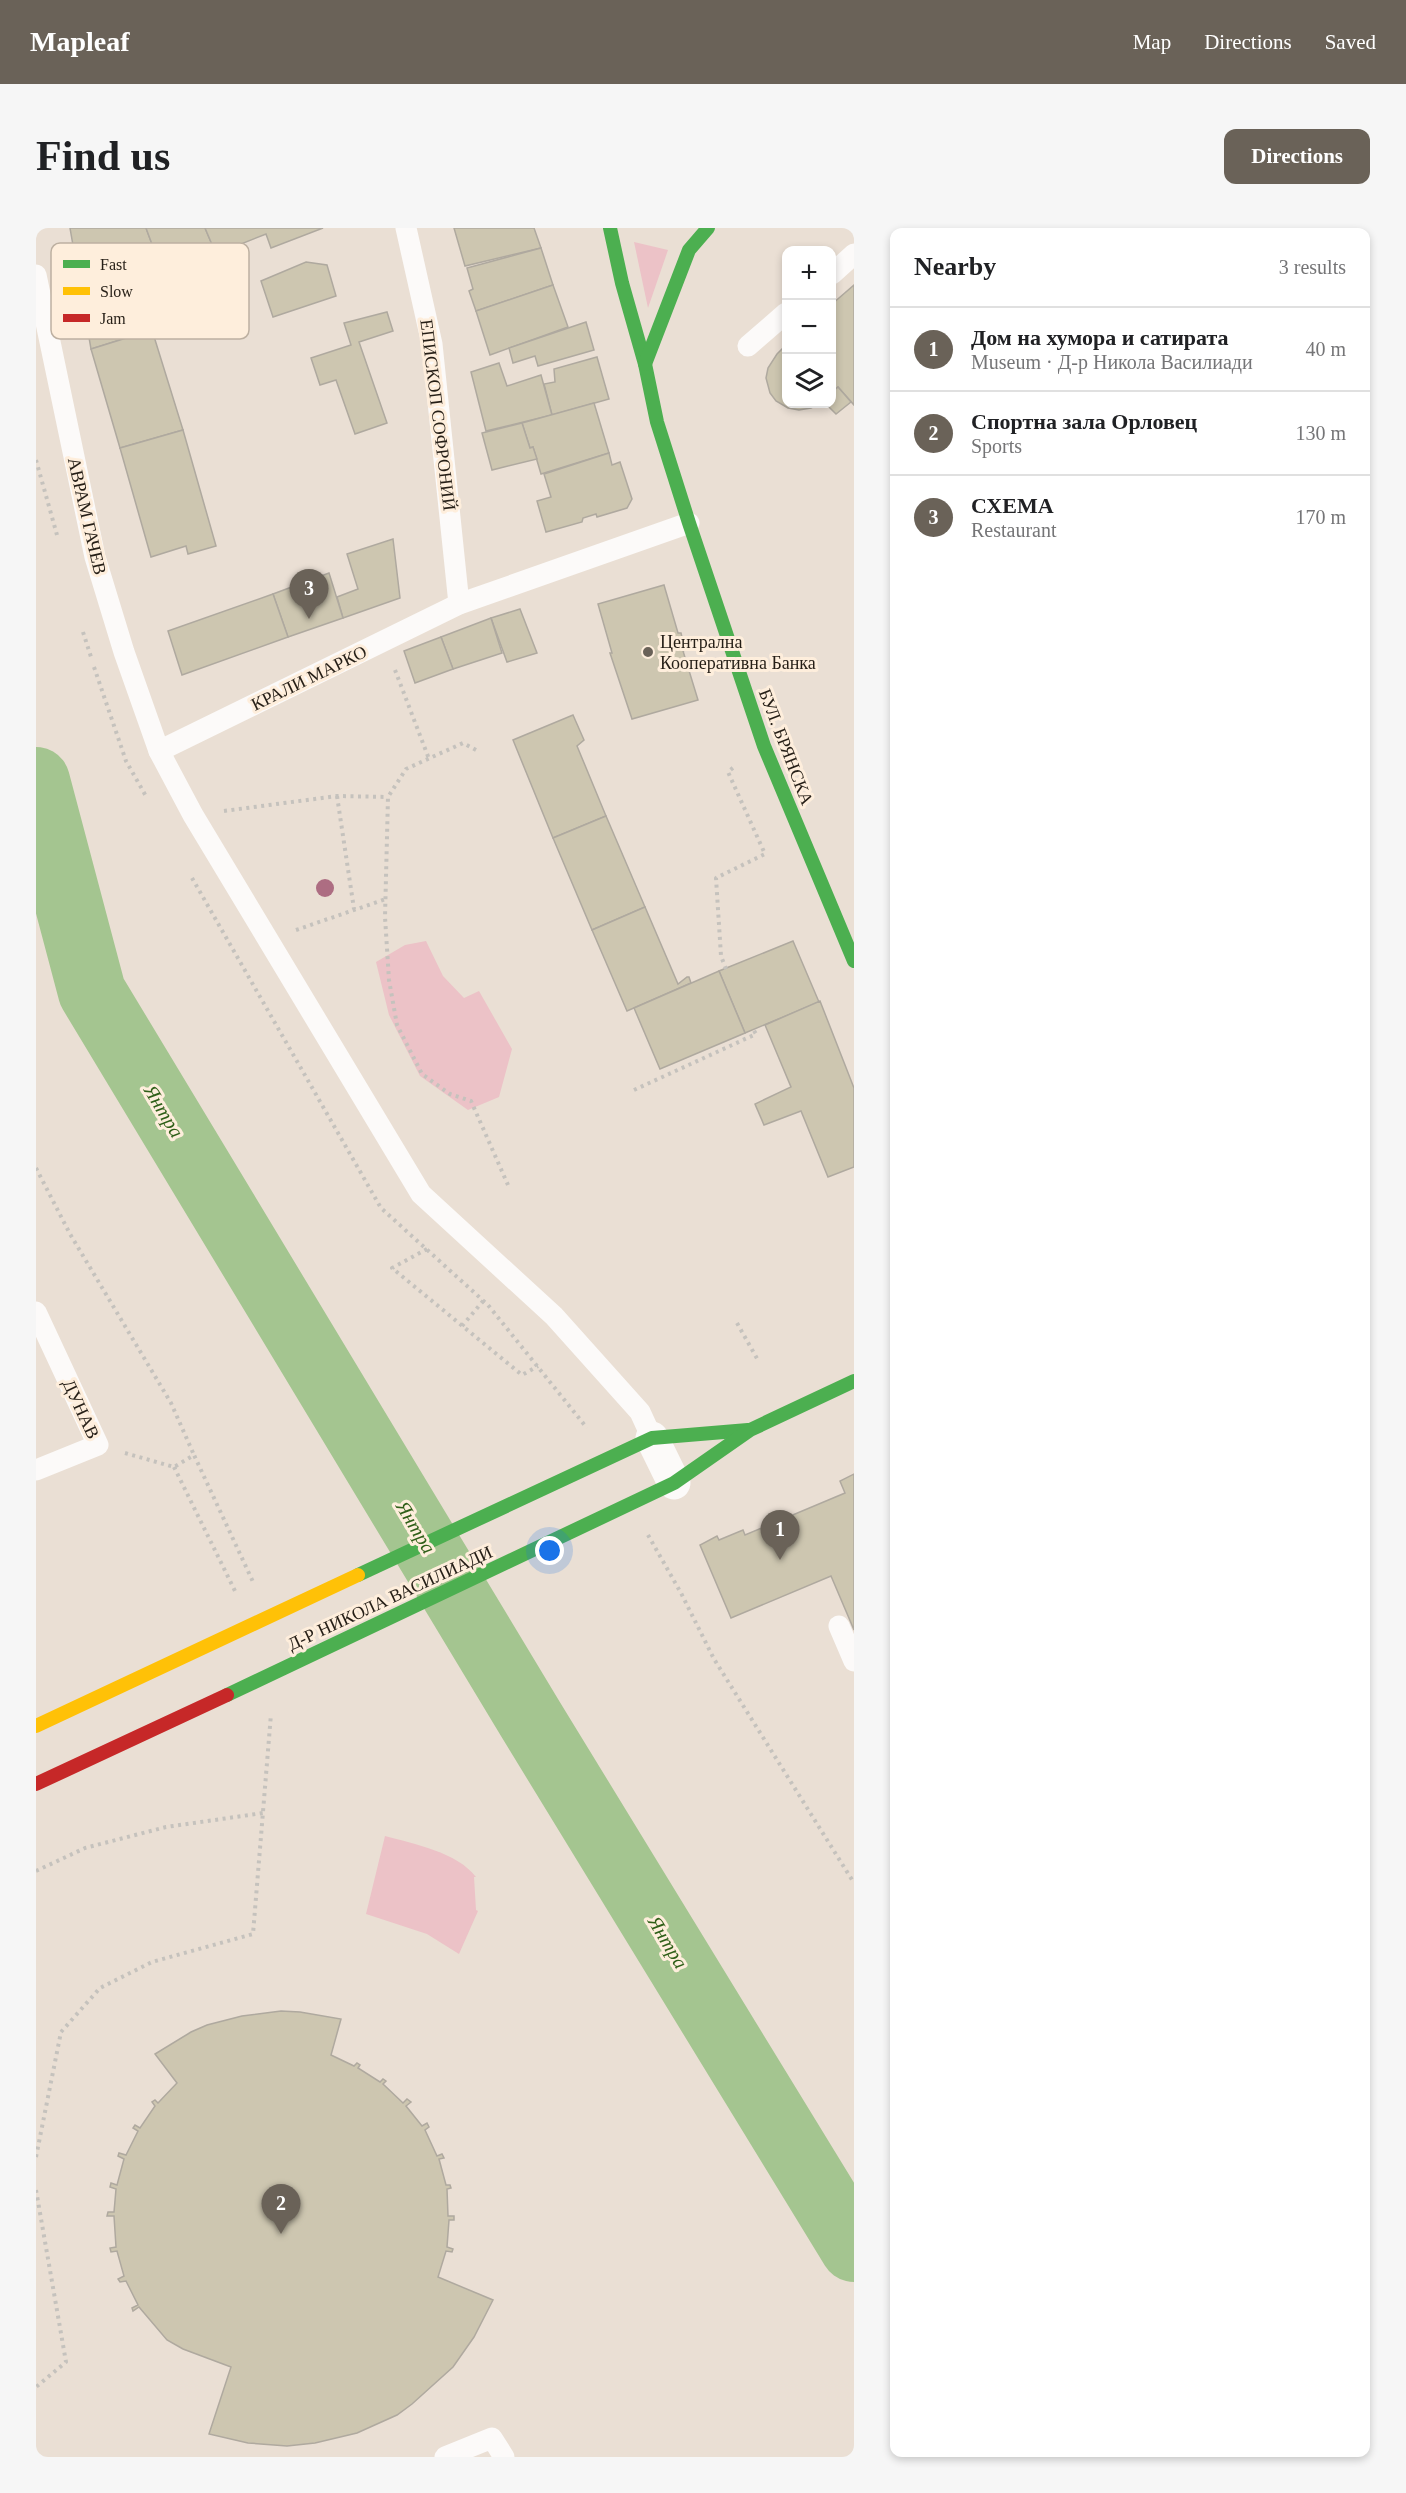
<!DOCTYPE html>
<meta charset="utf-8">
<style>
body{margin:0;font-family:Georgia,serif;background:#f6f6f6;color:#202124}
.controls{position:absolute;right:18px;top:18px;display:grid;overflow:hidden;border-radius:12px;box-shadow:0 3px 9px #0003}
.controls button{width:54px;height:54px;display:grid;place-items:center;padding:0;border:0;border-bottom:2px solid #e0e0e0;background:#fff;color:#202124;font:30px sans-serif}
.you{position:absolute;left:514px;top:1323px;width:21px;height:21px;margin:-15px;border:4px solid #fff;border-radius:50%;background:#1a73e8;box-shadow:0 0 0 9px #1a73e833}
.badge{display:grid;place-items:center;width:39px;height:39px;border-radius:50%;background:#6a6258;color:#fff;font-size:20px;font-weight:700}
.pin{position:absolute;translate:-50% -50px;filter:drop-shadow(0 2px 3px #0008)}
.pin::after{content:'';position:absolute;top:32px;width:21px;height:18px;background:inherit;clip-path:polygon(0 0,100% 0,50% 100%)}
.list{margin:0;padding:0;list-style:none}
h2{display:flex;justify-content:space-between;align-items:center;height:78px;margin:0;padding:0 24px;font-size:26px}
h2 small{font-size:20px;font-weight:400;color:#757577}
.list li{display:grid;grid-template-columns:39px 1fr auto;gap:18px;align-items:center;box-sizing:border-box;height:84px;padding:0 24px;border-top:2px solid #e0e0e0}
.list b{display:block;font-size:22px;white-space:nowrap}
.list p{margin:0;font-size:20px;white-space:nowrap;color:#757577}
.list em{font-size:20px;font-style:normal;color:#757577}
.icon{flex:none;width:33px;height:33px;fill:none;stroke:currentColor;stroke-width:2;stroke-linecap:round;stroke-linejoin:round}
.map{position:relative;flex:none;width:818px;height:2229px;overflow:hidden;border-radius:12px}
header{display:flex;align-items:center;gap:36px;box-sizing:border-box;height:84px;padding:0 30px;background:#6a6258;color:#fff}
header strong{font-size:28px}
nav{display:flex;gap:33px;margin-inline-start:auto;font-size:21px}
.intro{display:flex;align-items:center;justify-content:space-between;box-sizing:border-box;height:144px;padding:0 36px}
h1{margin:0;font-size:42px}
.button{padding:15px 27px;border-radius:12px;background:#6a6258;color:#fff;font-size:21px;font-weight:700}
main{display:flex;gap:36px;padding:0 36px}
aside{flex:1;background:#fff;border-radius:12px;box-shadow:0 3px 9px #0003}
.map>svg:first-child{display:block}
.green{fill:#ecc2c7}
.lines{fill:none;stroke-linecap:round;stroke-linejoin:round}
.river{stroke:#a4c590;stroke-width:68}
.building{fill:#cdc6b0;stroke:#afa99f;stroke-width:1.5}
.path{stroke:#c5c2bd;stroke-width:4;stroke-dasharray:3 4.5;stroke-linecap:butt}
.lane{stroke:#fcfaf9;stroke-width:21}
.street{stroke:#fcfaf9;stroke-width:33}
.fast{stroke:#4caf50;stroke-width:14}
.slow{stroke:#ffc107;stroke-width:14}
.jam{stroke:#c62828;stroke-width:14}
.tree{fill:#ad6d82}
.poi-dot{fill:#6a6258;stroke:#feeedc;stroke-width:2}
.labels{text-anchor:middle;stroke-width:6;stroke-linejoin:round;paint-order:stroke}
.street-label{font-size:18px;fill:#251e16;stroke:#feeedc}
.poi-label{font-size:18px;fill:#251e16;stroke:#feeedc;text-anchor:start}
.water-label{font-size:20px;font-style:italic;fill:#2f5f18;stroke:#feeedc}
.key{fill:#feeedc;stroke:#bdb0a1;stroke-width:1.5}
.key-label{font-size:16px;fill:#251e16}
</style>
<header>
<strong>Mapleaf</strong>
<nav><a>Map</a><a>Directions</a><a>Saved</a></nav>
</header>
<div class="intro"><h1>Find us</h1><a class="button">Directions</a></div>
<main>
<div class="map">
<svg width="818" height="2229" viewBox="0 0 818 2229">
<rect width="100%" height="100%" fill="#eadfd4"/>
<g class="green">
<polygon points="598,14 632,22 612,80"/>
<polygon points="390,713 407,748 428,770 443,763 476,821 463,869 432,882 384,848 353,787 340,734 369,717"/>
<path d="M349 1608C378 1616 421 1624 440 1649H438L440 1682 442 1683 423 1726 391 1706 330 1686Z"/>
</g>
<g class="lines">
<polyline class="river" points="0,553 56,764 495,1492 818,2020"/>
</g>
<g class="building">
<polygon points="34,0 110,0 134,65 107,76 116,102 55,121"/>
<polygon points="110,0 169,0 180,26 127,46"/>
<polygon points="169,0 287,0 235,20 230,6 180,26"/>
<polygon points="418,0 498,0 505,20 429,38"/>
<polygon points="505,20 517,57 440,83 433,63 437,61 431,40"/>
<polygon points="270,34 291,37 300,68 237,89 225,53"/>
<polygon points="517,57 532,99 454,127 440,83"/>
<polygon points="818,57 818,177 802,159 796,164 796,76"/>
<polygon points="351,84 357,103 323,114 351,195 319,206 300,152 284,157 275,130 315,117 308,95"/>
<polygon points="550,94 558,122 502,138 499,128 477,135 473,120"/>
<polygon points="116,102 147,202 84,220 55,121"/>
<polygon points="750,117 750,176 783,176 775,180 763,182 752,180 740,173 734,165 730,150 732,140 741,126"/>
<polygon points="561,129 573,171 516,187 508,156 519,154 518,141"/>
<polygon points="463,135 471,158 505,147 516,187 450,203 435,144"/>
<polygon points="802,159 815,174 800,186 790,176 796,176 796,164"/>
<polygon points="558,175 573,225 505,246 497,219 494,220 486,195"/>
<polygon points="486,195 494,220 497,219 501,231 456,242 446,205"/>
<polygon points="147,202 180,318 152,326 150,318 115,329 84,220"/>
<polygon points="573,225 576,237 584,234 596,271 591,280 561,289 560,286 547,290 546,294 510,304 501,273 515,269 508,246"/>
<polygon points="357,311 364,370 307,390 301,369 322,361 311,326"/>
<polygon points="293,345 307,390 252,409 237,366"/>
<polygon points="628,357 642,405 645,405 649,422 647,423 662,472 596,491 574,425 576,425 562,376"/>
<polygon points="237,366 252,409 146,447 132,403"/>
<polygon points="484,381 501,425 471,434 455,390"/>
<polygon points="455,390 466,425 417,441 405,409"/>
<polygon points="405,409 417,441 379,455 368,423"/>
<polygon points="537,487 548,512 541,518 570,588 517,610 477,512"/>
<polygon points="570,588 609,679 556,702 517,610"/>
<polygon points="609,679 642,756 651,749 653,749 655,755 591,783 556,702"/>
<polygon points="757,713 783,774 709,805 683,743"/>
<polygon points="683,743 709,805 624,841 598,780"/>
<polygon points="784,773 818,860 818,939 792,949 765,883 728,897 719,876 755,859 729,797"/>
<polygon points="818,1246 818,1402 795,1348 695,1390 664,1317 681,1308 683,1312 707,1302 709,1307 809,1265 804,1253"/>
<polygon points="245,1783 264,1784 305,1791 295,1827 318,1838 321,1835 324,1837 322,1840 344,1854 347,1851 350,1853 347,1856 367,1875 371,1871 375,1874 370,1878 386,1898 391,1895 393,1899 389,1902 401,1928 406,1926 408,1930 403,1931 410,1957 414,1957 415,1960 411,1961 412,1988 418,1988 418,1992 413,1992 411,2019 417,2021 416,2024 410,2023 402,2049 457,2072 438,2109 417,2139 376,2176 361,2187 321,2205 279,2215 251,2218 212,2215 173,2206 195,2139 147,2121 131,2112 103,2079 97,2083 96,2080 102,2077 90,2053 84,2054 82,2051 88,2048 81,2023 75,2024 74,2020 80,2019 78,1988 71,1988 72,1984 78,1984 80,1961 74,1959 75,1955 81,1957 88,1931 82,1928 83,1925 90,1927 102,1903 97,1900 99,1897 104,1900 119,1878 116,1874 119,1872 122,1875 141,1855 119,1826 155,1804 171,1797 206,1788"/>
</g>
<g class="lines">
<g class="path">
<polyline points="0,232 21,307"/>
<polyline points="47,404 56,432"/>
<polyline points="58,439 90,533 111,570"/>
<polyline points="359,442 393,531"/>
<polyline points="440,522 427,515 370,541 352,569 349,689 353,752 361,797 386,846 414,866 435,873 472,957"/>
<polyline points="301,568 318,681"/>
<polyline points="188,583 301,568 352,569"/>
<polyline points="156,650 345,980 452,1077 551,1200"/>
<polyline points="260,702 350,671"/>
<polyline points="690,741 685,728 680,650 729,626 692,544 698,539"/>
<polyline points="598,862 720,806 717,801"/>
<polyline points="0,940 34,1006 135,1175 158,1227"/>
<polyline points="391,1021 356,1040 486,1147 502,1138"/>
<polyline points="701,1095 723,1134"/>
<polyline points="426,1098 448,1072"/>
<polyline points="89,1225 138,1239 158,1227 218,1356"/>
<polyline points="138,1239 200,1365"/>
<polyline points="612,1307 645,1365 678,1431 818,1655"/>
<polyline points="0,1643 49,1620 130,1599 227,1585"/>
<polyline points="0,1929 25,1804 64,1760 116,1734 217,1706 235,1486"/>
<polyline points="0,1962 30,2134 0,2159"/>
</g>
<g class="lane">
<polyline points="370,0 396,116 423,376"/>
<polyline points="796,46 818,26"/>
<polyline points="0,47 59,329 88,424 123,523 157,587 385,966 518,1088 604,1184 616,1210"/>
<polyline points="712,118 750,85"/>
<polyline points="123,523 423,376 653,295"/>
<polyline points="0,1084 62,1217 0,1242"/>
<polyline points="803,1398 818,1433"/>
<polyline points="409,2229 456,2210 468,2229"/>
</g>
<polyline class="street" points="616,1210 638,1255"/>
<g class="fast">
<polyline points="574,0 586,55 609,136 621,194 653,295 728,518 818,733"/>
<polyline points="609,136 653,22 672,0"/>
<polyline points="322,1347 616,1210 712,1202"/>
<polyline points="191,1467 638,1255 714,1202 818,1153"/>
</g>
<polyline class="slow" points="0,1498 322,1347"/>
<polyline class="jam" points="0,1556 191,1467"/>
</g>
<circle class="tree" cx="289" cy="660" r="9"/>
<circle class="poi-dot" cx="612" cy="424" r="6"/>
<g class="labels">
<g class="street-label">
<text transform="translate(402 187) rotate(83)" y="6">ЕПИСКОП СОФРОНИЙ</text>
<text transform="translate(51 288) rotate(77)" y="6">АВРАМ ГАЧЕВ</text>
<text transform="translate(273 450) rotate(-26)" y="6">КРАЛИ МАРКО</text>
<text transform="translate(750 519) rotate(69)" y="6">БУЛ. БРЯНСКА</text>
<text transform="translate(45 1181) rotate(65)" y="6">ДУНАВ</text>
<text transform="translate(354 1370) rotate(-25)" y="6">Д-Р НИКОЛА ВАСИЛИАДИ</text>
</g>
<g class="poi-label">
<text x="624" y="420">Централна<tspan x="624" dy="21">Кооперативна Банка</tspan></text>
</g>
<g class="water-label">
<text transform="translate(128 883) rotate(59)" y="7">Янтра</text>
<text transform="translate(380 1299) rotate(59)" y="7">Янтра</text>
<text transform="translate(632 1714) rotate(59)" y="7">Янтра</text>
</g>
</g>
<rect x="15" y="15" width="198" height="96" rx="9" class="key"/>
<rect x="27" y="32" width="27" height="8" fill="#4caf50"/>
<rect x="27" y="59" width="27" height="8" fill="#ffc107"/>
<rect x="27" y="86" width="27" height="8" fill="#c62828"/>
<g class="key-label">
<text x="64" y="42">Fast</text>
<text x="64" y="69">Slow</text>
<text x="64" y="96">Jam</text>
</g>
</svg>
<div class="controls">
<button>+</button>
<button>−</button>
<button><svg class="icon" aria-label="layers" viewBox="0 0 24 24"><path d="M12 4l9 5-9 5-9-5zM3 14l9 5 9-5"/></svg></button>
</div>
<div class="you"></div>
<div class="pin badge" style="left:744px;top:1332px">1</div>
<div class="pin badge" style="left:245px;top:2006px">2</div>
<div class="pin badge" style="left:273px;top:391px">3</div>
</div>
<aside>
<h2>Nearby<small>3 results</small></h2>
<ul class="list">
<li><span class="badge">1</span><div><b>Дом на хумора и сатирата</b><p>Museum · Д-р Никола Василиади</p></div><em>40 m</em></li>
<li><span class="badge">2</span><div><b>Спортна зала Орловец</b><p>Sports</p></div><em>130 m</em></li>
<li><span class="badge">3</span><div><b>СХЕМА</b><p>Restaurant</p></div><em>170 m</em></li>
</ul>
</aside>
</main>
